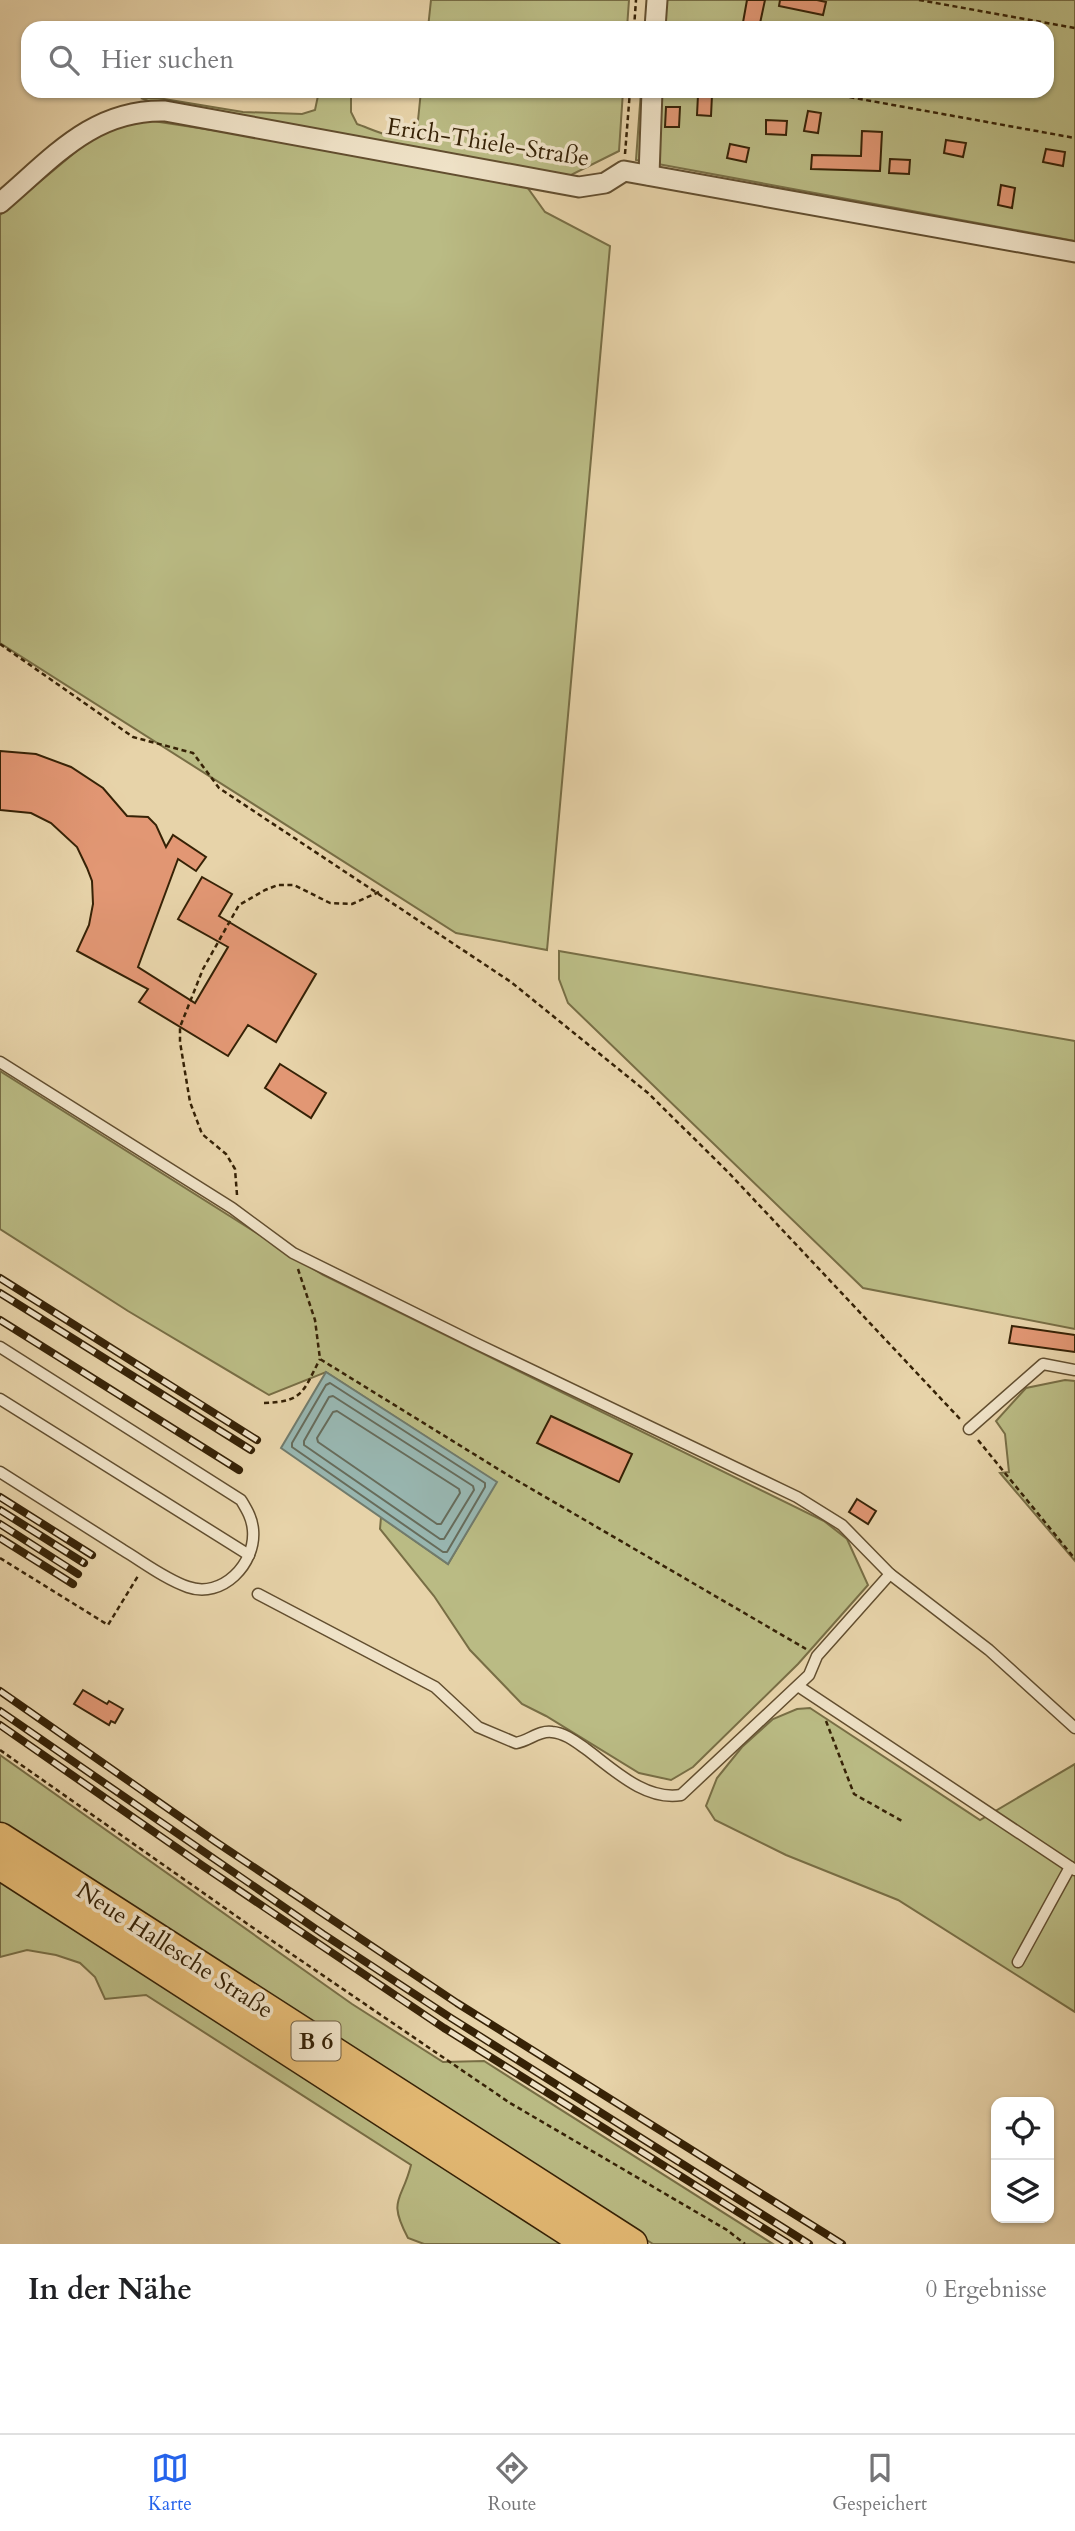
<!DOCTYPE html>
<html lang="de">
<meta charset="utf-8">
<style>
body{margin:0;font-family:Cardo,serif;background:#f2f2f2;color:#202124}
.controls{position:absolute;right:21px;bottom:21px;display:grid;overflow:hidden;border-radius:14px;box-shadow:0 2px 5px #0004}
.controls button{width:63px;height:63px;display:grid;place-items:center;padding:0;border:0;border-bottom:2px solid #e0e0e0;background:#fff;color:#202124;font:35px sans-serif}
.list{margin:0;padding:0;list-style:none}
h2{display:flex;justify-content:space-between;align-items:center;height:91px;margin:0;padding:0 28px;font-size:30px}
h2 small{font-size:23px;font-weight:400;color:#757577}
.icon{flex:none;width:38px;height:38px;fill:none;stroke:currentColor;stroke-width:2;stroke-linecap:round;stroke-linejoin:round}
.map{position:relative;flex:none;width:1075px;height:2244px;overflow:hidden}
.search{position:absolute;background:#fff;box-shadow:0 2px 5px #0004;left:21px;right:21px;top:21px;height:77px;display:flex;align-items:center;gap:18px;box-sizing:border-box;padding:0 24px;border-radius:21px;color:#757577;font-size:26px}
.sheet{height:189px;background:#fff}
nav{display:flex;justify-content:space-around;align-items:center;box-sizing:border-box;height:98px;border-top:2px solid #e0e0e0;background:#fff;font-size:19px;color:#757577}
nav a{display:grid;justify-items:center;gap:4px}
nav .on{color:#2563eb}
.map>svg:first-child{display:block}
.green{fill:#babb84;stroke:#786e45;stroke-width:2}
.water{fill:#98b6b0;stroke:#717b6c;stroke-width:2}
.lines{fill:none;stroke-linecap:round;stroke-linejoin:round}
.shore{stroke:#676c5b;stroke-width:2}
.building{fill:#e29774;stroke:#362206;stroke-width:2}
.service-casing{stroke:#624e2f;stroke-width:13}
.minor-casing{stroke:#624e2f;stroke-width:23}
.primary-casing{stroke:#362206;stroke-width:33}
.path{stroke:#362206;stroke-width:2.5;stroke-dasharray:5 3.5;stroke-linecap:butt}
.service{stroke:#efe2c7;stroke-width:10}
.minor{stroke:#efe2c7;stroke-width:19}
.primary{stroke:#e4ba74;stroke-width:30}
.rail-casing{stroke:#362206;stroke-width:8}
.rail{stroke:#efe2c7;stroke-width:5;stroke-dasharray:16;stroke-linecap:butt}
.labels{text-anchor:middle;stroke-width:7;stroke-linejoin:round;paint-order:stroke}
.shield{fill:#efe2c7;stroke:#6e5c40;stroke-width:2}
.shield-label{font-size:23px;font-weight:bold;fill:#362206}
.street-label{font-size:24px;fill:#362206;stroke:#efe2c7}
</style>
<div class="map">
<svg width="1075" height="2244" viewBox="0 0 1075 2244">
<rect width="100%" height="100%" fill="#e7d3a9"/>
<filter id="stains"><feTurbulence type="fractalNoise" baseFrequency=".00286" numOctaves="4"/><feColorMatrix values="0 0 0 0 .2 0 0 0 0 .09 0 0 0 0 .02 0 0 0 .5 -.17"/></filter>
<radialGradient id="worn" r=".72"><stop offset=".6" stop-color="#630" stop-opacity="0"/><stop offset="1" stop-color="#630" stop-opacity=".3"/></radialGradient>
<g class="green">
<polygon points="431,0 629,0 627,28 428,28"/>
<polygon points="648,0 1075,0 1075,241 636,160 641,91 1047,91 1047,28 646,28"/>
<path d="M319 91H351V112L357 124C375 130 402 146 417 130L421 91H623L619 151 569 176 158 105 141 98H158L243 112 302 114 315 110Z"/>
<polygon points="153,121 410,160 527,187 545,212 610,246 547,950 456,933 0,643 0,215 97,134 121,124"/>
<polygon points="559,951 1075,1041 1075,1329 863,1288 568,1003 559,979"/>
<polygon points="0,1071 323,1275 824,1521 847,1539 868,1585 798,1664 693,1767 671,1780 639,1773 546,1716 522,1704 470,1650 434,1596 380,1529 381,1517 448,1564 496,1482 326,1372 269,1395 128,1311 0,1229"/>
<polygon points="1065,1380 1075,1381 1075,1561 1000,1473 1009,1472 1005,1434 996,1421 1026,1388"/>
<polygon points="810,1708 980,1820 1075,1764 1075,2012 898,1900 786,1855 715,1820 706,1806 717,1778 742,1747 773,1719 797,1709"/>
<polygon points="0,1755 352,2004 443,2062 484,2061 773,2244 653,2244 0,1827"/>
<path d="M0 1877 572 2244H424L408 2238C387 2198 402 2202 411 2165L146 1995 105 1999 95 1977 80 1963 56 1955 27 1950 0 1957Z"/>
</g>
<polygon class="water" points="326,1372 497,1482 448,1564 281,1448"/>
<g class="lines">
<g class="shore">
<polygon points="330,1383 485,1483 485,1487 447,1552 443,1552 292,1447 292,1443 326,1385"/>
<polygon points="333,1396 473,1486 474,1490 444,1539 440,1539 304,1445 304,1441 329,1397"/>
<polygon points="337,1411 459,1489 460,1493 441,1524 437,1524 318,1442 317,1438 333,1412"/>
</g>
</g>
<g class="building">
<polygon points="747,0 765,0 759,28 742,28"/>
<polygon points="780,0 817,0 826,2 823,15 779,6"/>
<polygon points="698,95 712,95 711,116 697,115"/>
<polygon points="666,107 680,107 679,127 665,127"/>
<polygon points="808,111 821,113 818,133 804,131"/>
<polygon points="766,120 787,121 786,135 766,134"/>
<polygon points="862,131 882,132 880,171 811,169 812,155 861,156"/>
<polygon points="946,140 966,143 963,157 944,153"/>
<polygon points="730,144 749,148 746,162 727,158"/>
<polygon points="1046,149 1065,152 1063,166 1043,162"/>
<polygon points="890,159 910,160 909,174 889,173"/>
<polygon points="1001,185 1015,188 1012,208 998,205"/>
<polygon points="0,751 36,754 71,767 103,788 127,816 148,817 156,825 166,847 173,835 206,857 196,871 178,859 138,967 195,1003 228,947 178,919 202,877 232,894 219,916 316,974 276,1042 248,1025 228,1056 139,1002 148,989 77,951 89,925 93,904 92,881 87,868 77,847 51,823 31,813 0,810"/>
<polygon points="280,1064 326,1093 311,1118 265,1088"/>
<polygon points="1012,1326 1075,1335 1075,1352 1009,1343"/>
<polygon points="551,1416 632,1454 619,1482 537,1443"/>
<polygon points="857,1499 876,1511 868,1524 849,1512"/>
<polygon points="83,1690 107,1704 109,1701 123,1709 115,1723 111,1721 109,1725 74,1704"/>
</g>
<g class="lines">
<defs>
<g id="service">
<polyline points="0,1062 232,1208 293,1253 475,1343 797,1497 842,1525 890,1574 989,1650 1075,1728"/>
<path d="M0 1347 241 1500C247 1510 252 1518 253 1530 256 1564 222 1599 188 1587 165 1579 143 1562 123 1550 82 1524 41 1498 0 1472"/>
<polyline points="0,1399 249,1555"/>
<polyline points="969,1429 1043,1364 1075,1370"/>
<path d="M258 1594 435 1687 478 1727 516 1743C529 1741 539 1730 552 1732 565 1733 576 1742 586 1749 613 1769 645 1801 681 1795L809 1675 817 1656 890 1574"/>
<polyline points="798,1686 1075,1870"/>
<polyline points="1018,1962 1070,1867"/>
</g>
<g id="minor">
<polyline points="655,28 657,0"/>
<polyline points="649,175 652,91"/>
<path d="M0 203C52 159 92 109 165 111L579 187 605 183 624 171 1075 252"/>
</g>
<g id="primary">
<polyline points="0,1838 632,2244"/>
<polyline points="0,1864 589,2244"/>
</g>
</defs>
<use href="#service" class="service-casing"/>
<use href="#minor" class="minor-casing"/>
<use href="#primary" class="primary-casing"/>
<g class="path">
<polyline points="919,0 1075,28"/>
<polyline points="634,28 636,0"/>
<polyline points="816,91 1075,138"/>
<polyline points="625,154 630,91"/>
<polyline points="0,644 133,737 193,753 219,788 511,982 648,1093 728,1172 960,1419"/>
<polyline points="237,1195 235,1169 226,1154 202,1134 190,1102 180,1042 180,1027 203,969 239,905 265,890 278,885 294,885 330,903 352,904 379,892"/>
<polyline points="298,1269 315,1320 320,1359 511,1477 806,1649"/>
<path d="M264 1403C304 1402 303 1391 320 1359"/>
<polyline points="978,1440 1075,1559"/>
<polyline points="0,1558 108,1625 138,1576"/>
<polyline points="826,1721 854,1794 902,1821"/>
<polyline points="0,1750 249,1925 510,2103 727,2230 745,2244"/>
</g>
<use href="#service" class="service"/>
<use href="#minor" class="minor"/>
<use href="#primary" class="primary"/>
<defs>
<g id="rail">
<polyline points="0,1278 257,1440"/>
<polyline points="0,1293 251,1450"/>
<polyline points="0,1320 239,1470"/>
<polyline points="0,1497 92,1555"/>
<polyline points="0,1510 84,1563"/>
<polyline points="0,1524 78,1574"/>
<polyline points="0,1538 73,1584"/>
<polyline points="0,1691 216,1842 457,2003 842,2244"/>
<polyline points="0,1711 323,1934 451,2018 809,2244"/>
<polyline points="0,1725 203,1866 444,2028 789,2244"/>
</g>
</defs>
<use href="#rail" class="rail-casing"/>
<use href="#rail" class="rail"/>
</g>
<g class="labels">
<rect class="shield" x="291.5" y="2021.5" width="49" height="39" rx="5"/>
<g class="shield-label">
<text x="316" y="2049">B 6</text>
</g>
<g class="street-label">
<text transform="translate(488 142) rotate(9)" y="8">Erich-Thiele-Straße</text>
<text transform="translate(175 1950) rotate(33)" y="8">Neue Hallesche Straße</text>
</g>
</g>
<rect width="100%" height="100%" filter="url(#stains)"/>
<rect width="100%" height="100%" fill="url(#worn)"/>
</svg>
<div class="controls">
<button><svg class="icon" aria-label="locate" viewBox="0 0 24 24"><circle cx="12" cy="12" r="6"/><path d="M12 2v4M12 18v4M2 12h4M18 12h4"/></svg></button>
<button><svg class="icon" aria-label="layers" viewBox="0 0 24 24"><path d="M12 4l9 5-9 5-9-5zM3 14l9 5 9-5"/></svg></button>
</div>
<div class="search"><svg class="icon" aria-label="search" viewBox="0 0 24 24"><circle cx="10" cy="10" r="6"/><path d="M15 15l6 6"/></svg>Hier suchen</div>
</div>
<section class="sheet">
<h2>In der Nähe<small>0 Ergebnisse</small></h2>
<ul class="list">
</ul>
</section>
<nav>
<a class="on"><svg class="icon" aria-label="map" viewBox="0 0 24 24"><path d="M3 6l6-2 6 2 6-2v14l-6 2-6-2-6 2zM9 4v14M15 6v14"/></svg>Karte</a>
<a><svg class="icon" aria-label="directions" viewBox="0 0 24 24"><path d="M12 3l9 9-9 9-9-9zM9 14v-3h6M13 9l2 2-2 2"/></svg>Route</a>
<a><svg class="icon" aria-label="saved" viewBox="0 0 24 24"><path d="M7 4h10v16l-5-4-5 4z"/></svg>Gespeichert</a>
</nav>
